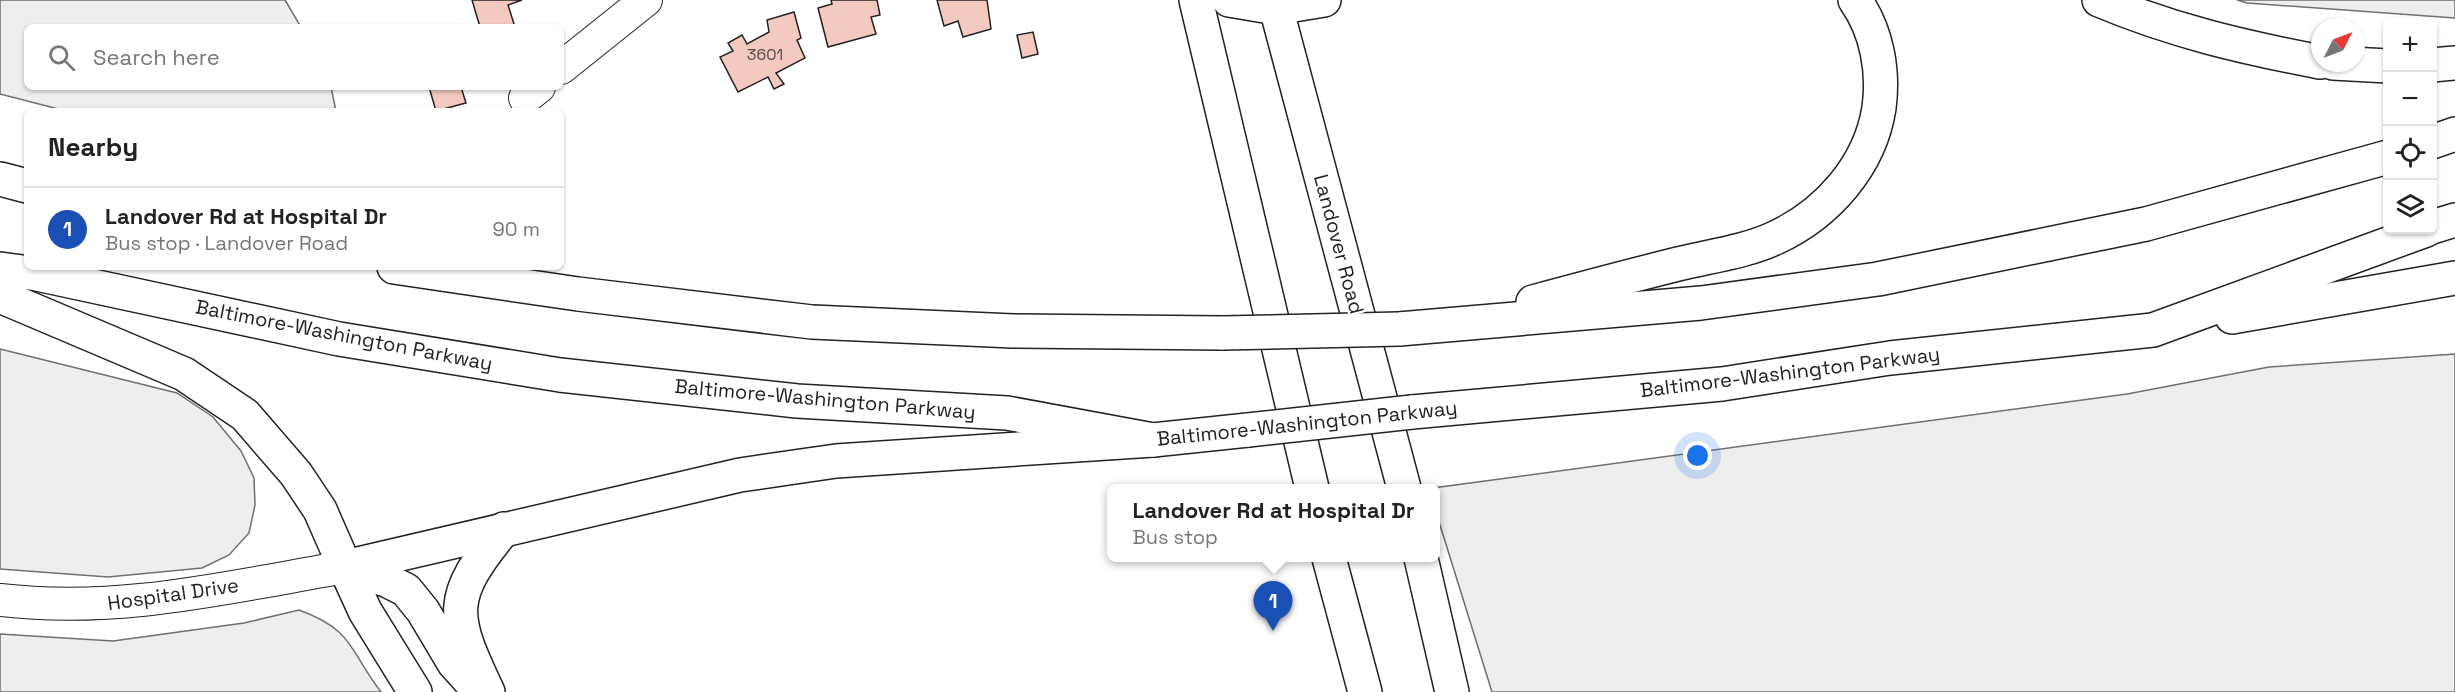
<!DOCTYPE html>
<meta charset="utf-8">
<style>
body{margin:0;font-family:"Space Grotesk",sans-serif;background:#f2f2f2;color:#222}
.controls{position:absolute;right:18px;top:18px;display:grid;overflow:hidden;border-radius:9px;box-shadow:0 2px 4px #0004}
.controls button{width:54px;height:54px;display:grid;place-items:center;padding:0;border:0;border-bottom:2px solid #e0e0e0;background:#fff;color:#222;font:30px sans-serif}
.compass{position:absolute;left:2311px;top:18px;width:54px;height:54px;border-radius:50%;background:#fff;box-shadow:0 2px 4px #0004;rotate:48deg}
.you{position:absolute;left:1698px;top:456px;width:21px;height:21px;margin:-15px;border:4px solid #fff;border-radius:50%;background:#1a73e8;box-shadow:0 0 0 9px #1a73e833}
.badge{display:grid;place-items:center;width:39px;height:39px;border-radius:50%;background:#c62828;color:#fff;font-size:20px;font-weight:700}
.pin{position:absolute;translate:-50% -50px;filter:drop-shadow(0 2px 3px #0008)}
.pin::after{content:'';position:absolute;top:32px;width:21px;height:18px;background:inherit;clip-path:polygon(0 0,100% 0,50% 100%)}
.popup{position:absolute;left:1107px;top:484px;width:333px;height:78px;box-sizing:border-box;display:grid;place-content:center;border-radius:9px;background:#fff;filter:drop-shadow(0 2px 4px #0005);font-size:20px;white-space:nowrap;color:#767676}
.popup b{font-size:22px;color:#222}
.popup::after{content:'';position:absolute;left:50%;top:100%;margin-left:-12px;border:12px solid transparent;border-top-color:#fff}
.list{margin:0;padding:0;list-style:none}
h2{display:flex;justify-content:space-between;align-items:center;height:78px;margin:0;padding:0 24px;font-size:26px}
h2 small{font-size:20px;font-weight:400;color:#767676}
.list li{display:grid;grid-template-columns:39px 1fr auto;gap:18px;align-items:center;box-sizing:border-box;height:84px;padding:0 24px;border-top:2px solid #e0e0e0}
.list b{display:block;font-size:22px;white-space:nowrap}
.list p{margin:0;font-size:20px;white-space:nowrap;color:#767676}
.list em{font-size:20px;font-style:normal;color:#767676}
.icon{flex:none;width:33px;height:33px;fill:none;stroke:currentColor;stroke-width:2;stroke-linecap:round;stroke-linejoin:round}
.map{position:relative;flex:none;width:2455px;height:692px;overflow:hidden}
.search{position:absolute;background:#fff;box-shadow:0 2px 4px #0004;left:24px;top:24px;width:540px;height:66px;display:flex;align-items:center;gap:15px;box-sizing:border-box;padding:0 21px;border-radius:9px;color:#767676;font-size:22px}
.panel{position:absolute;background:#fff;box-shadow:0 2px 4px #0004;left:24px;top:108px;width:540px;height:162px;border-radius:9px}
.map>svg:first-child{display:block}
.green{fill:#eee;stroke:#6f6f6f;stroke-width:1.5}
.building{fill:#f3c9c0;stroke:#222;stroke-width:1.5}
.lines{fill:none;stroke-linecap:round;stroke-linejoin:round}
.street-casing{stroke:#222;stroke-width:34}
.primary-casing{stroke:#222;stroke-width:36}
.highway-casing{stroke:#222;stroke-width:36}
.street{stroke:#fff;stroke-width:32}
.primary{stroke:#fff;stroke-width:33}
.highway{stroke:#fff;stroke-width:33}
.highway-bridge-casing{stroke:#222;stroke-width:36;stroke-linecap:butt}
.highway-bridge{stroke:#fff;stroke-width:33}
.labels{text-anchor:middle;stroke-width:4.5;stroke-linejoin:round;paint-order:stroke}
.number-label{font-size:16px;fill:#564c4a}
.street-label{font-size:20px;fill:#222;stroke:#fff}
</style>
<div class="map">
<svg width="2455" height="692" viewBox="0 0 2455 692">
<rect width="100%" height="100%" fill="#fff"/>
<g class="green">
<polygon points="0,0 285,0 301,27 27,27 27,87 331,87 336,111 66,111 0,94"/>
<polygon points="2237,0 2455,0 2455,18 2247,3"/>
<polygon points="0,349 177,393 213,417 241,451 254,478 255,505 249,533 229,555 202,568 108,577 0,569"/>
<polygon points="2455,354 2455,692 1492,692 1435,509 1433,488 2127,394 2269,367"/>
<path d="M299 610C354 630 349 650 381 692H0V634L113 641 244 623Z"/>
</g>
<g class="building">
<polygon points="472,0 522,0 508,5 515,27 480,27"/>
<polygon points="831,0 877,0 880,15 871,17 876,34 828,47 818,8 832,4"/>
<polygon points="937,0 987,0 991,29 963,37 958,21 944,26"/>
<polygon points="794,12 801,38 797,40 805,58 776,73 784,84 774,89 768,77 738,92 720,57 733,51 728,43 742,35 747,44 769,32 767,20"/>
<polygon points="1033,32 1038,54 1022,58 1017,35"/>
<polygon points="429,87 461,87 466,103 436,111"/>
</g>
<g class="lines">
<defs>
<g id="street">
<polyline points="561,68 646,0"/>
<polyline points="525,98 539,87"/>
<path d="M0 600C119 614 229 587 345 567"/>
</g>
<g id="primary">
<polyline points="1196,0 1312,488"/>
<polyline points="1274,0 1404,488"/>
<polyline points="1329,558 1365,692"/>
<polyline points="1421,558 1452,692"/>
<polyline points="345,567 386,580 406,590 423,611 454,663 480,692"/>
<polyline points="345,567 365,611 415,692"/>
</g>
<g id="highway">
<polyline points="1229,0 1276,8 1324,0"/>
<path d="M2099 0C2173 31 2242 47 2320 62"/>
<polyline points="2333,63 2388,66"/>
<polyline points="2432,65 2455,63"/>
<polyline points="2432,142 2455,134"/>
<polyline points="0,179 27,186"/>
<polyline points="2432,227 2455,220"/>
<polyline points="394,267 578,294 812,322 1013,331 1223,333"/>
<polyline points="0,269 37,274 339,339 560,375 797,401 1007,413 1153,440 1248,430"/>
<polyline points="0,296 184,374 245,415 296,474 320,510 345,567 740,475 836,461 1153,440"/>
<path d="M1533 302C1581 289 1630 276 1678 264 1710 256 1745 252 1775 238 1827 214 1870 166 1879 108 1884 71 1877 31 1855 0"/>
<polyline points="2232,317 2455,278"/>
<polyline points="1399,329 1701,303 1878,279 2146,224 2388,157"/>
<polyline points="1412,412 1722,384 1890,358 2153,330 2426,230"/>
<path d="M488 692C451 614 447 598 504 529"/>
</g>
</defs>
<use href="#street" class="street-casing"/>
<use href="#primary" class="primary-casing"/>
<use href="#highway" class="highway-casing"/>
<use href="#street" class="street"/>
<use href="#primary" class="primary"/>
<use href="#highway" class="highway"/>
<defs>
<g id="highway-bridge">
<polyline points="1223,333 1399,329"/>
<polyline points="1248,430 1412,412"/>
</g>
</defs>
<use href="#highway-bridge" class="highway-bridge-casing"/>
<use href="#highway-bridge" class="highway-bridge"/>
</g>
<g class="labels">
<g class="number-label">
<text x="765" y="60">3601</text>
</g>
<g class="street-label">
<text transform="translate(1339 244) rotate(75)" y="7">Landover Road</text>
<text transform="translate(344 335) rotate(11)" y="7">Baltimore-Washington Parkway</text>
<text transform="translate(1790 372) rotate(-7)" y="7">Baltimore-Washington Parkway</text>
<text transform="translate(825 399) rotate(5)" y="7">Baltimore-Washington Parkway</text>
<text transform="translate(1307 423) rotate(-6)" y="7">Baltimore-Washington Parkway</text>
<text transform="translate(173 594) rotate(-8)" y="7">Hospital Drive</text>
</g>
</g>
</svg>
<div class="controls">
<button>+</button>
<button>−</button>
<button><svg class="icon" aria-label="locate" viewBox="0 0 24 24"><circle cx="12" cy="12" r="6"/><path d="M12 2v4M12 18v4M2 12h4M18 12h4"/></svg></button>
<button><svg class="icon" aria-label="layers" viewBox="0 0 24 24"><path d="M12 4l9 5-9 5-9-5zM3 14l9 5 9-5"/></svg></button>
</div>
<svg class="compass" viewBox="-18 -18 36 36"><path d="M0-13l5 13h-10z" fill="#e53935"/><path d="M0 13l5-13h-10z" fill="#767676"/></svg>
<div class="you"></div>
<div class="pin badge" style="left:1273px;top:631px;background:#1a4fb4">1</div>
<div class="popup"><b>Landover Rd at Hospital Dr</b>Bus stop</div>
<div class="search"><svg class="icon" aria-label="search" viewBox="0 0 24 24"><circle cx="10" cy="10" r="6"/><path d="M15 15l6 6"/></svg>Search here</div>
<section class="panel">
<h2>Nearby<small></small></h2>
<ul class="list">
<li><span class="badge" style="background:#1a4fb4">1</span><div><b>Landover Rd at Hospital Dr</b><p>Bus stop · Landover Road</p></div><em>90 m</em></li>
</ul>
</section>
</div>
